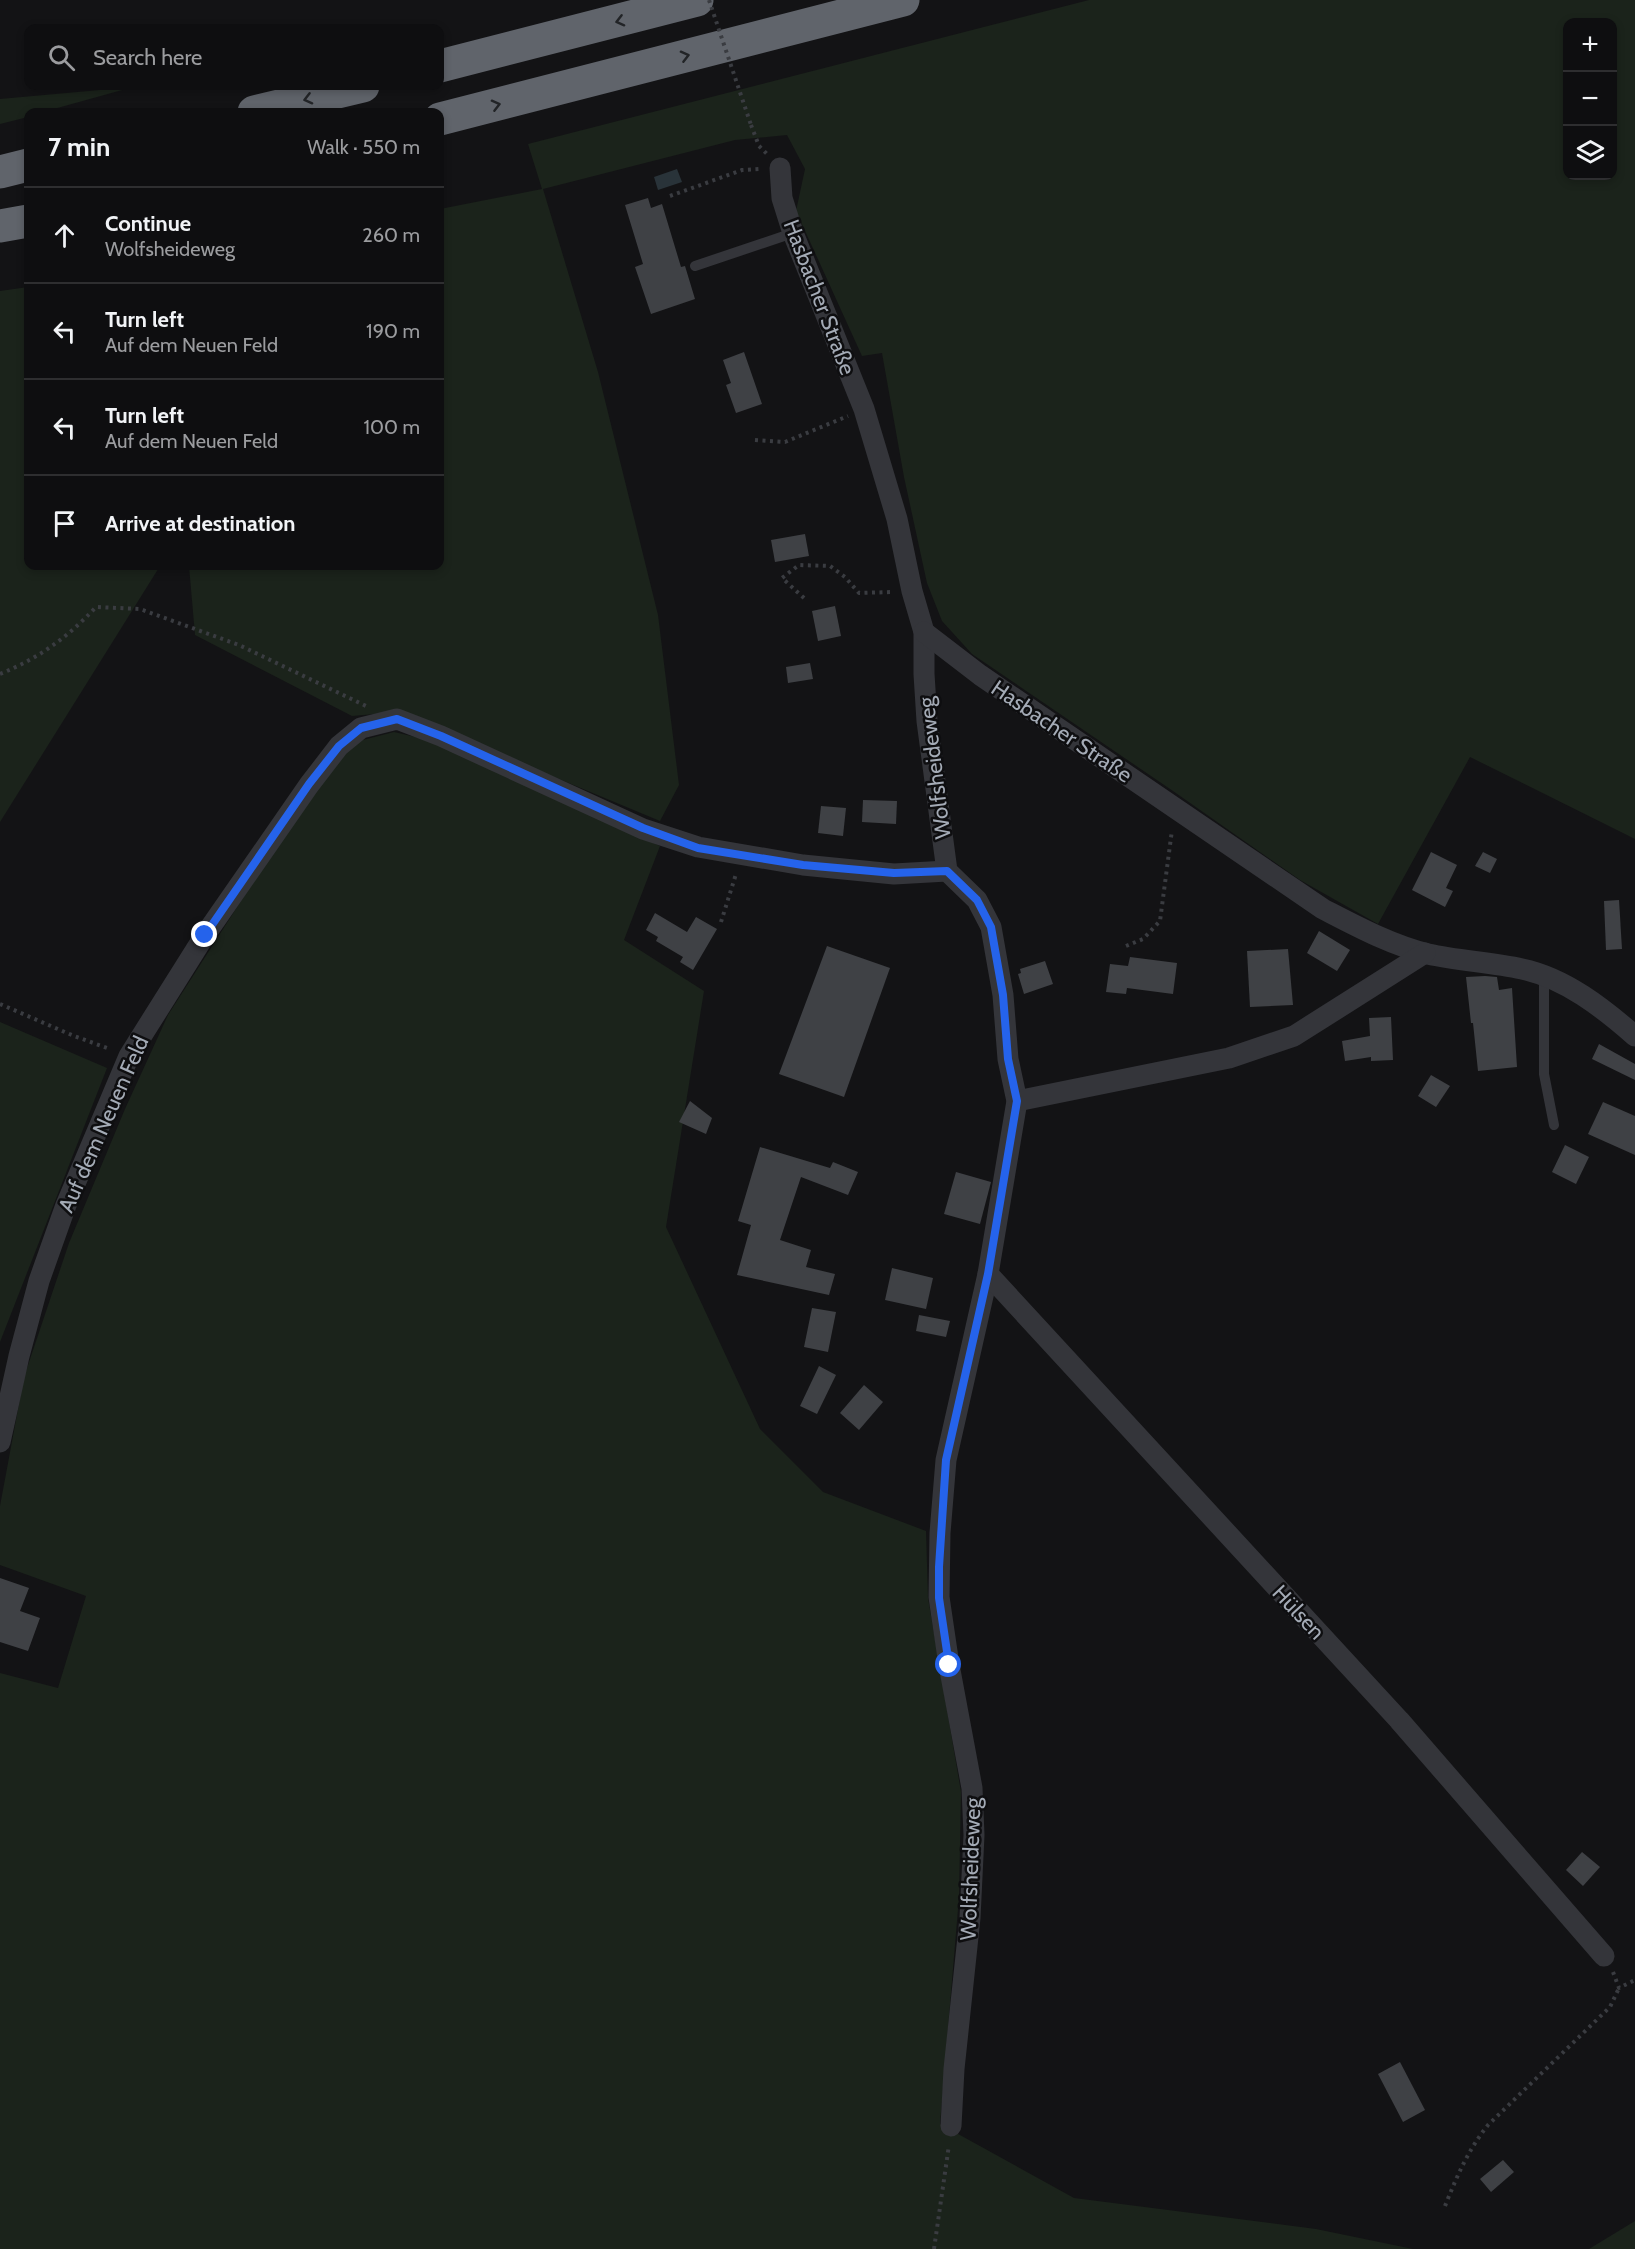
<!DOCTYPE html>
<meta charset="utf-8">
<style>
body{margin:0;font-family:Cabin,sans-serif;background:#1c1c1e;color:#f1f3f6}
.controls{position:absolute;right:18px;top:18px;display:grid;overflow:hidden;border-radius:12px;box-shadow:0 3px 9px #0003}
.controls button{width:54px;height:54px;display:grid;place-items:center;padding:0;border:0;border-bottom:2px solid #2e2e30;background:#0e0e10;color:#f1f3f6;font:30px sans-serif}
.stop{position:absolute;width:18px;height:18px;margin:-14px;border:4px solid #2563eb;border-radius:50%;background:#fff}
.stop.end{background:#2563eb;border-color:#fff;box-shadow:0 2px 6px #0008}
.list{margin:0;padding:0;list-style:none}
h2{display:flex;justify-content:space-between;align-items:center;height:78px;margin:0;padding:0 24px;font-size:26px}
h2 small{font-size:20px;font-weight:400;color:#9b9c9f}
.list li{display:grid;grid-template-columns:39px 1fr auto;gap:18px;align-items:center;box-sizing:border-box;height:96px;padding:0 24px;border-top:2px solid #2e2e30}
.list b{display:block;font-size:22px;white-space:nowrap}
.list p{margin:0;font-size:20px;white-space:nowrap;color:#9b9c9f}
.list em{font-size:20px;font-style:normal;color:#9b9c9f}
.icon{flex:none;width:33px;height:33px;fill:none;stroke:currentColor;stroke-width:2;stroke-linecap:round;stroke-linejoin:round}
.map{position:relative;flex:none;width:1635px;height:2249px;overflow:hidden}
.search{position:absolute;background:#0e0e10;box-shadow:0 3px 9px #0003;left:24px;top:24px;width:420px;height:66px;display:flex;align-items:center;gap:15px;box-sizing:border-box;padding:0 21px;border-radius:12px;color:#9b9c9f;font-size:22px}
.panel{position:absolute;background:#0e0e10;box-shadow:0 3px 9px #0003;left:24px;top:108px;width:420px;height:462px;border-radius:12px}
.map>svg:first-child{display:block}
.green{fill:#1b231b;fill-rule:evenodd}
.water{fill:#293339}
.building{fill:#3f4145}
.lines{fill:none;stroke-linecap:round;stroke-linejoin:round}
.path{stroke:#3a3c41;stroke-width:4;stroke-dasharray:3 4.5;stroke-linecap:butt}
.service{stroke:#34353a;stroke-width:10}
.minor{stroke:#34353a;stroke-width:21}
.motorway{stroke:#60646b;stroke-width:33}
.path-bridge{stroke:#3a3c41;stroke-width:4;stroke-dasharray:3 4.5;stroke-linecap:butt}
.oneway{stroke:#222427}
.route{stroke:#2563eb;stroke-width:8}
.labels{text-anchor:middle;stroke-width:5;stroke-linejoin:round;paint-order:stroke}
.street-label{font-size:22px;fill:#a4abb6;stroke:#0e0e10}
</style>
<div class="map">
<svg width="1635" height="2249" viewBox="0 0 1635 2249">
<rect width="100%" height="100%" fill="#131315"/>
<g class="green">
<path d="M1089 0H1635V839L1470 757 1378 924 1300 880 1173 791 972 654 942 621 927 583 904 477 882 353 862 356 796 211 805 169 787 135 735 140 543 189 598 372 658 615 679 785 660 821 415 719 386 713 352 716 195 635 189 566H440V209L542 189 528 144ZM1568 22H1612V176H1568Z"/>
<polygon points="133,87 43,112 28,112 28,117 0,124 0,99"/>
<polygon points="28,287 28,566 160,566 0,822 0,291"/>
<polygon points="394,732 437,742 660,846 624,940 704,991 666,1227 760,1429 823,1492 926,1531 928,1598 961,1792 959,1897 940,2124 1074,2198 1316,2229 1413,2249 0,2249 0,1673 58,1688 86,1596 0,1565 0,1506 24,1377 69,1243 125,1109 168,1015 307,798 337,759 359,741"/>
<polygon points="0,1022 107,1068 0,1342"/>
<polygon points="1635,2221 1635,2249 1589,2249"/>
</g>
<polygon class="water" points="677,169 682,182 658,190 654,177"/>
<g class="building">
<polygon points="648,198 651,208 662,204 681,267 685,266 695,299 651,314 635,267 643,264 625,205"/>
<polygon points="744,352 762,404 736,413 726,385 731,383 723,360"/>
<polygon points="805,534 809,556 775,562 771,540"/>
<polygon points="835,606 841,636 818,641 812,611"/>
<polygon points="810,663 813,679 788,683 786,667"/>
<polygon points="863,800 897,801 896,824 862,822"/>
<polygon points="821,806 846,808 843,836 818,833"/>
<polygon points="1431,852 1457,865 1446,888 1453,891 1445,907 1412,890"/>
<polygon points="1483,852 1497,859 1490,873 1475,866"/>
<polygon points="1619,900 1622,949 1606,950 1604,901"/>
<polygon points="655,913 687,932 696,917 717,929 693,970 680,962 683,957 656,941 658,937 646,930"/>
<polygon points="1319,931 1350,950 1337,971 1307,953"/>
<polygon points="827,946 890,968 844,1097 779,1074"/>
<polygon points="1288,949 1293,1005 1250,1007 1247,951"/>
<polygon points="1130,957 1177,963 1173,994 1127,988 1126,994 1106,992 1110,964 1128,966"/>
<polygon points="1045,961 1053,984 1024,994 1018,974 1021,973 1020,969"/>
<polygon points="1485,976 1497,977 1499,990 1512,988 1517,1067 1478,1071 1473,1023 1471,1023 1466,977"/>
<polygon points="1391,1017 1393,1060 1371,1061 1371,1057 1345,1061 1342,1041 1370,1036 1369,1018"/>
<polygon points="1599,1044 1635,1064 1635,1080 1592,1059"/>
<polygon points="1431,1075 1450,1086 1436,1107 1418,1096"/>
<polygon points="690,1101 712,1118 706,1134 679,1122"/>
<polygon points="1603,1102 1635,1116 1635,1155 1588,1134"/>
<polygon points="1565,1145 1589,1157 1576,1184 1552,1172"/>
<polygon points="760,1147 830,1168 833,1162 858,1172 848,1195 801,1177 780,1240 811,1250 806,1267 835,1274 829,1295 737,1275 751,1225 738,1221"/>
<polygon points="956,1172 991,1182 980,1224 944,1214"/>
<polygon points="892,1268 933,1278 926,1309 885,1300"/>
<polygon points="812,1308 836,1312 828,1352 804,1347"/>
<polygon points="919,1315 950,1321 946,1337 916,1331"/>
<polygon points="819,1366 836,1375 817,1414 800,1406"/>
<polygon points="864,1385 883,1402 859,1430 840,1413"/>
<polygon points="0,1578 29,1588 20,1611 40,1618 28,1651 0,1642"/>
<polygon points="1582,1852 1600,1867 1583,1886 1566,1870"/>
<polygon points="1400,2062 1425,2110 1403,2122 1378,2074"/>
<polygon points="1503,2160 1514,2172 1491,2192 1480,2179"/>
</g>
<g class="lines">
<g class="path">
<polyline points="751,125 759,146 767,154"/>
<polyline points="670,196 742,170 760,169"/>
<polyline points="755,440 785,442 848,416"/>
<polyline points="804,598 782,578 799,565 830,566 845,577 859,593 892,592"/>
<path d="M0 674C39 658 67 638 96 607L140 609 239 645 366 706"/>
<polyline points="721,922 736,874"/>
<polyline points="1126,946 1143,939 1160,921 1172,830"/>
<polyline points="0,1004 74,1036 110,1049"/>
<polyline points="1613,1972 1619,1988 1635,1980"/>
<path d="M1445 2206C1457 2176 1468 2150 1488 2125L1610 2007 1619 1988"/>
<polyline points="934,2249 949,2145"/>
</g>
<g class="service">
<polyline points="695,266 793,233"/>
<polyline points="1544,975 1544,1074 1554,1125"/>
</g>
<g class="minor">
<polyline points="780,168 782,198 793,233 864,409 897,519 912,591 924,632 924,674 927,721 947,871 977,900 991,927 1003,995 1008,1059 1017,1101 988,1274 946,1460 940,1533 939,1597 949,1665 972,1788 974,1835 970,1918 954,2069 951,2126"/>
<path d="M924 632 980 675 1323 909C1356 926 1391 945 1428 954 1459 961 1491 962 1522 969 1565 978 1603 1008 1635 1036"/>
<polyline points="1017,1101 1229,1058 1294,1036 1425,953"/>
<polyline points="988,1274 1399,1720 1604,1956"/>
<polyline points="0,1442 19,1356 39,1281 66,1205 129,1056 205,935 309,785 339,746 361,728 397,719 441,736 643,829 698,847 803,865 894,874 947,871"/>
</g>
<g class="motorway">
<polyline points="440,66 697,0"/>
<polyline points="254,112 363,86"/>
<polyline points="440,119 903,0"/>
<polyline points="0,172 28,165"/>
<polyline points="0,226 28,221"/>
</g>
<polyline class="path-bridge" points="709,0 751,125"/>
</g>
<defs><path id="oneway-chevron" d="M-2-3.5L2.5 0L-2 3.5" fill="none" stroke-width="1.6" stroke-linecap="round" stroke-linejoin="round" transform="scale(1.5)"/></defs>
<g class="oneway">
<use href="#oneway-chevron" transform="translate(620 21) rotate(166)"/>
<use href="#oneway-chevron" transform="translate(685 56) rotate(-14)"/>
<use href="#oneway-chevron" transform="translate(308 99) rotate(166)"/>
<use href="#oneway-chevron" transform="translate(496 105) rotate(-14)"/>
</g>
<g class="lines">
<polyline class="route" points="205,935 309,784 339,746 361,728 397,719 441,736 643,828 698,848 803,865 894,873 947,871 977,900 991,927 1003,995 1008,1059 1017,1101 988,1274 946,1460 939,1567 939,1598 949,1665"/>
</g>
<g class="labels">
<g class="street-label">
<text transform="translate(820 297) rotate(69)" y="8">Hasbacher Straße</text>
<text transform="translate(1062 731) rotate(34)" y="8">Hasbacher Straße</text>
<text transform="translate(934 768) rotate(-97)" y="8">Wolfsheideweg</text>
<text transform="translate(103 1124) rotate(-66)" y="8">Auf dem Neuen Feld</text>
<text transform="translate(1299 1612) rotate(47)" y="8">Hülsen</text>
<text transform="translate(970 1869) rotate(-88)" y="8">Wolfsheideweg</text>
</g>
</g>
</svg>
<div class="controls">
<button>+</button>
<button>−</button>
<button><svg class="icon" aria-label="layers" viewBox="0 0 24 24"><path d="M12 4l9 5-9 5-9-5zM3 14l9 5 9-5"/></svg></button>
</div>
<div class="stop" style="left:949px;top:1665px"></div>
<div class="stop end" style="left:205px;top:935px"></div>
<div class="search"><svg class="icon" aria-label="search" viewBox="0 0 24 24"><circle cx="10" cy="10" r="6"/><path d="M15 15l6 6"/></svg>Search here</div>
<section class="panel">
<h2>7 min<small>Walk · 550 m</small></h2>
<ul class="list">
<li><svg class="icon" aria-label="ahead" viewBox="0 0 24 24"><path d="M12 20V5M6 11l6-6 6 6"/></svg><div><b>Continue</b><p>Wolfsheideweg</p></div><em>260 m</em></li>
<li><svg class="icon" aria-label="left" viewBox="0 0 24 24"><path d="M17 20v-9H6M10 6l-5 5 5 5"/></svg><div><b>Turn left</b><p>Auf dem Neuen Feld</p></div><em>190 m</em></li>
<li><svg class="icon" aria-label="left" viewBox="0 0 24 24"><path d="M17 20v-9H6M10 6l-5 5 5 5"/></svg><div><b>Turn left</b><p>Auf dem Neuen Feld</p></div><em>100 m</em></li>
<li><svg class="icon" aria-label="arrive" viewBox="0 0 24 24"><path d="M6 21V4h12l-3 4 3 4H6"/></svg><div><b>Arrive at destination</b></div></li>
</ul>
</section>
</div>
